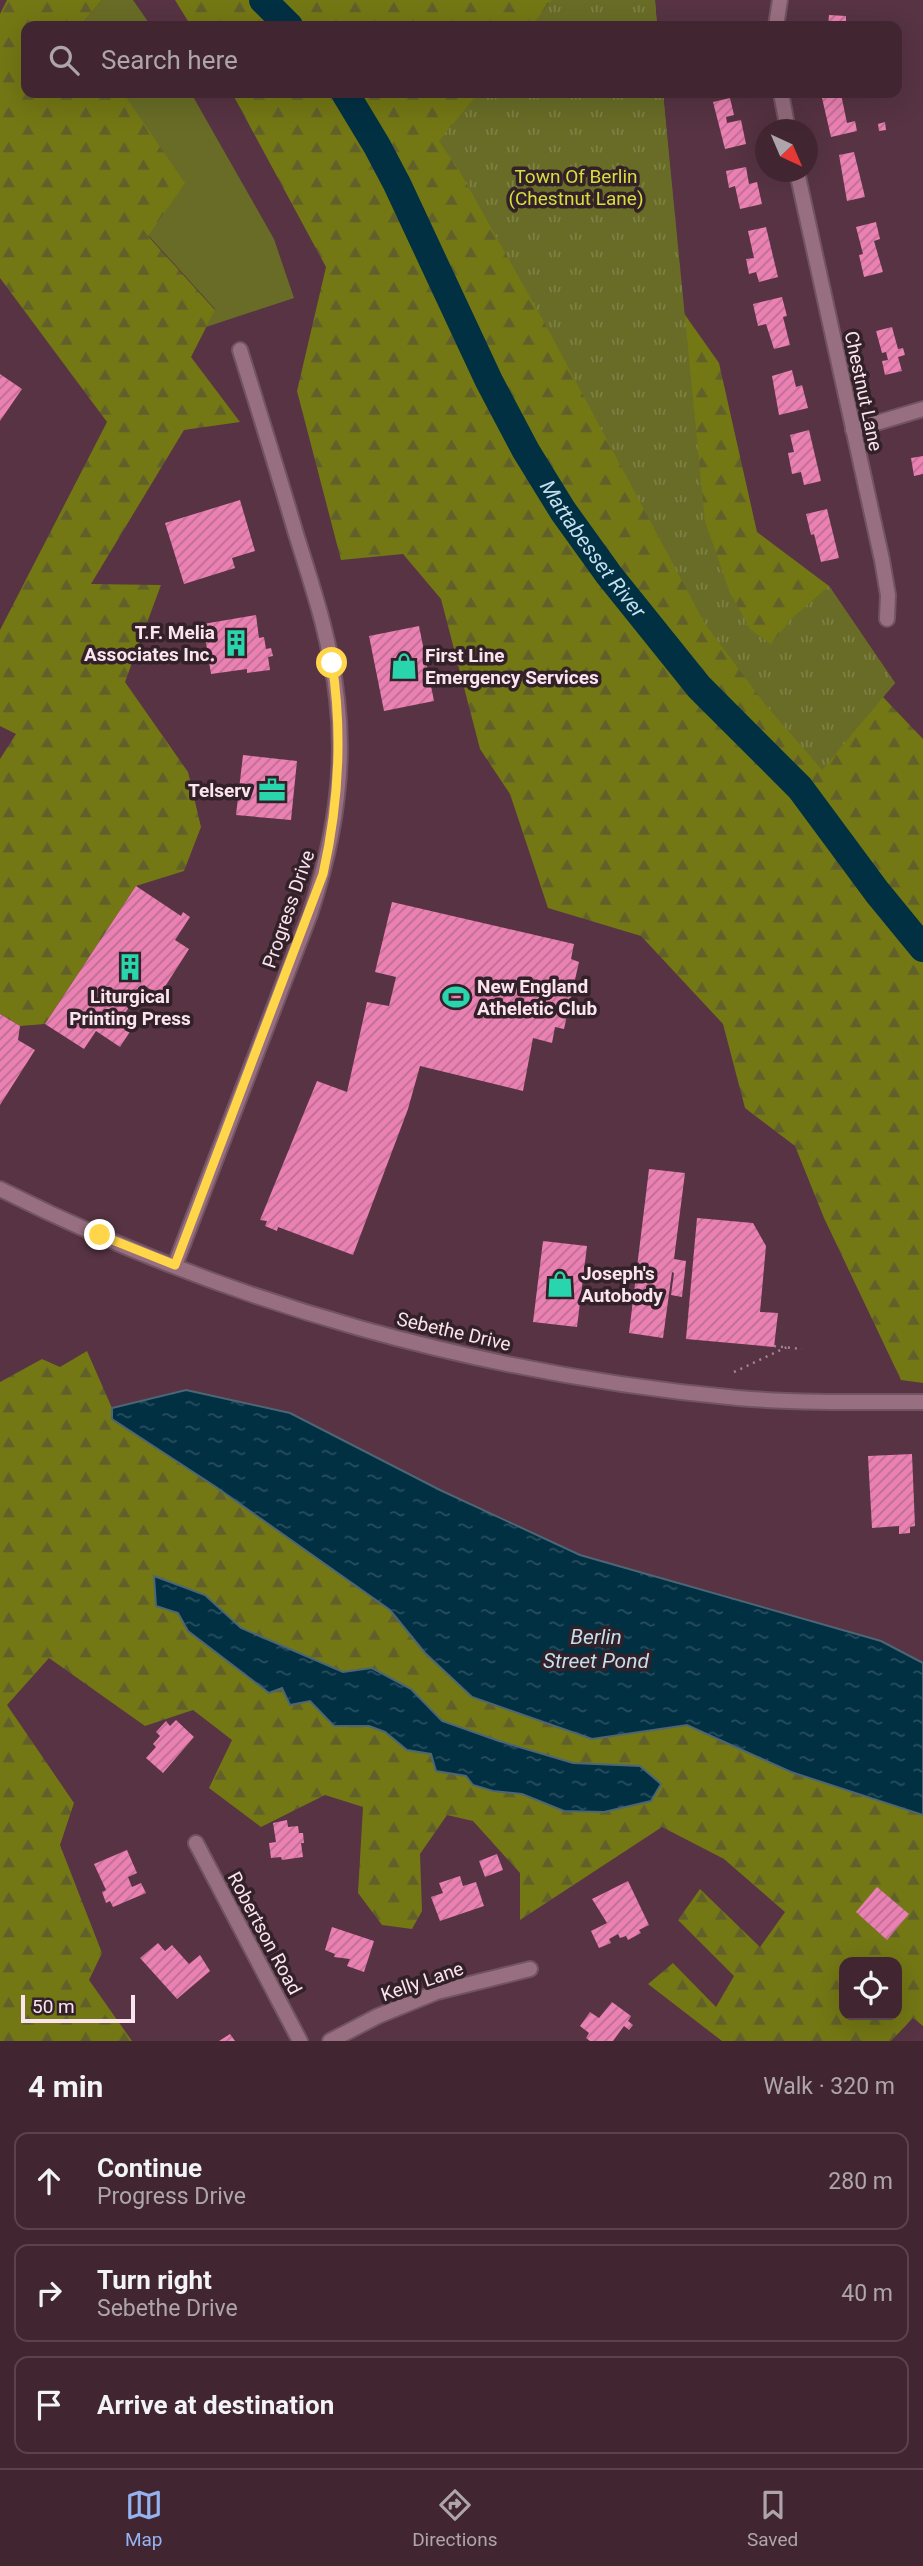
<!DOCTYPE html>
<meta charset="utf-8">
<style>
body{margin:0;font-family:Roboto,sans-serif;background:#4c323e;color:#f1f3f6}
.controls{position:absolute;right:21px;bottom:21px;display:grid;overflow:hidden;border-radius:14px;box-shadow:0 7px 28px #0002}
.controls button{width:63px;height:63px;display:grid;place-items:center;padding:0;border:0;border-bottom:2px solid #5a434d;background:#412632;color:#f1f3f6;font:35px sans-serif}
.compass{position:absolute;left:755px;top:119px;width:63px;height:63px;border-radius:50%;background:#412632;box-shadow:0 7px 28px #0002;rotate:136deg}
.scale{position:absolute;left:21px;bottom:18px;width:114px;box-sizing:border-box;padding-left:7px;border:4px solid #fce4ee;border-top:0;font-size:19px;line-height:24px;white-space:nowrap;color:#fce4ee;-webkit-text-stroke:5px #322128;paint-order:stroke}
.stop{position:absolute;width:21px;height:21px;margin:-16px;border:5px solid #ffd54a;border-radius:50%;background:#fff}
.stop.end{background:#ffd54a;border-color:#fff;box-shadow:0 2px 7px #0008}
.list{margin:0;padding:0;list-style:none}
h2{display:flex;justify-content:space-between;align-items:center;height:91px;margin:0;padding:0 28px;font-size:30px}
h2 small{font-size:23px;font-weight:400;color:#aea5ac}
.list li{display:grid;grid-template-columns:46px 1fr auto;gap:21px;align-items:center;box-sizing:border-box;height:98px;margin:0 14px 14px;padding:0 14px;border:2px solid #5a434d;border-radius:14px}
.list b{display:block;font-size:26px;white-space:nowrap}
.list p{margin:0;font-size:23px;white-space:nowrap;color:#aea5ac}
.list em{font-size:23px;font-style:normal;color:#aea5ac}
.icon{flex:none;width:38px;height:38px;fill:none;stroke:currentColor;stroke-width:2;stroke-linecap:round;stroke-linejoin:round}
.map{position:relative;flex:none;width:923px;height:2041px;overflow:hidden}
.search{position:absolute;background:#412632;box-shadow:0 7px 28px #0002;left:21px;right:21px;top:21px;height:77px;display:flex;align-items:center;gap:18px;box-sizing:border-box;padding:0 24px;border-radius:14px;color:#aea5ac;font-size:26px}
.sheet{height:427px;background:#412632}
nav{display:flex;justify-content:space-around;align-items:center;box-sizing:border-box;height:98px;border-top:2px solid #5a434d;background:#412632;font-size:19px;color:#aea5ac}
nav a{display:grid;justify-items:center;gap:4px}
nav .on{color:#95b2f1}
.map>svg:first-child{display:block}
.grass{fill:#686c26}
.forest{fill:url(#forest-firs);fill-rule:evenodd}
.park{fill:url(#park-tufts)}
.water{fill:url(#water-ripples);stroke:#4d6676;stroke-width:2}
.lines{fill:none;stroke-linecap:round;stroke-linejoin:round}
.river{stroke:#023043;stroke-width:28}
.building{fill:url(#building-hatch)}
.minor-casing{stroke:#715361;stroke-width:18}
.path{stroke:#a28491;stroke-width:2.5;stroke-dasharray:2 5;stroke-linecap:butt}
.minor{stroke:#986f80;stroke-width:14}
.route{stroke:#ffd54a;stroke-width:9}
.labels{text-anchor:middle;stroke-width:7;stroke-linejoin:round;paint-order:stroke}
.park-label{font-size:19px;fill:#d8de3e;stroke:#322128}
.street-label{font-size:19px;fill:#fce4ee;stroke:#322128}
.poi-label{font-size:19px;font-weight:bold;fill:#fce4ee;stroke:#322128;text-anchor:start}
.water-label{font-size:21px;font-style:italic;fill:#c4dfed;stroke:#322128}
</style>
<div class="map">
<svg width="923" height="2041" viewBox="0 0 923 2041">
<defs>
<pattern id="forest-firs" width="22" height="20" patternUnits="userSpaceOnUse" patternTransform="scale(1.75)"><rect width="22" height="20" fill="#737714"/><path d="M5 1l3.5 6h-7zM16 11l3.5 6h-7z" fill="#61602b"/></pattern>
<pattern id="park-tufts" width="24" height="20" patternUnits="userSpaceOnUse" patternTransform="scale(1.75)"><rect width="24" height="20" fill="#686c26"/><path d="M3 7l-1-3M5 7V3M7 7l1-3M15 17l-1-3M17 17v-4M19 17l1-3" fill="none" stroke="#7e8146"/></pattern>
<pattern id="water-ripples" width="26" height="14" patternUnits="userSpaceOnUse" patternTransform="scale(1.75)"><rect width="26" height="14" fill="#023043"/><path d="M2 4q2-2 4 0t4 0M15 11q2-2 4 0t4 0" fill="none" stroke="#284e5e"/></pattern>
<pattern id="building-hatch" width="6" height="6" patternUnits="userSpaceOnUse" patternTransform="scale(1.75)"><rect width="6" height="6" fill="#eb80b2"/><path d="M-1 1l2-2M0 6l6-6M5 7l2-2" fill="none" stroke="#bb6e92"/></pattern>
</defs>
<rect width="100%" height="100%" fill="#573343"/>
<g class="grass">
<polygon points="102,0 133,0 151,26 80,26"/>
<polygon points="123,93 191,93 274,239 294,298 206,327 215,309 148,235"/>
</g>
<g class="forest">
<polygon points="7,0 102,0 80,26 26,26 26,93 123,93 185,183 148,236 215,310 191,357 240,422 184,430 91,584 161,585 125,682 188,772 201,827 184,871 136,886 45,1024 20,1026 0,1014 0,759 16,734 0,726 0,630 107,422 0,278 0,14"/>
<polygon points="175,0 655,0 657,26 191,26"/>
<polygon points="232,93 663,93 683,312 719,363 757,532 829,586 895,683 883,697 923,739 923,1383 901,1380 824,1218 795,1146 745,1108 723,1024 641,936 548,908 510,794 480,749 441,599 403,554 341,560 297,391 326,267"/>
<path d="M87 1351 112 1408V1420L216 1487 390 1610 425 1653 592 1739 687 1725 791 1772 923 1815V2026L913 2018 891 2041H722L648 1984 673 1963 716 2007 734 1976 678 1920 700 1889 760 1947 785 1912 724 1859 662 1827 520 1920V1873L473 1821 447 1815 420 1854 422 1911 412 1929 382 1925 358 1893 363 1807 325 1795 261 1827 209 1788 232 1740 193 1710 145 1726 49 1658 7 1705 74 1803 60 1845 102 1953 89 1980 132 2041H0V1382L42 1359 60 1367ZM205 1595 241 1628 343 1672 372 1668 411 1689 442 1721 499 1741 573 1763 640 1766 564 1811 522 1794 493 1791 466 1776 436 1771 431 1754 407 1750 385 1732 369 1726H334L309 1701 290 1705 282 1688 188 1631 178 1613ZM844 1962H897V2015H844Z"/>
</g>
<g class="park">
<polygon points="552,0 655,0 657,26 531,26"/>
<polygon points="478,93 663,93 705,521 730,593 751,630 771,644 793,617 829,586 895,683 822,770 764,703 705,624 550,333 460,172 439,141"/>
</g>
<g class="water">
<polygon points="186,1390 290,1413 440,1490 580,1555 881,1641 923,1663 923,1815 791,1772 687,1725 592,1739 472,1697 425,1653 390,1610 216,1487 112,1419 112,1408"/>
<polygon points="154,1576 205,1595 241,1628 343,1672 372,1668 411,1689 442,1721 499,1741 573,1763 640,1766 661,1784 651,1801 604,1812 564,1811 522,1794 493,1791 473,1785 466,1776 436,1771 431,1754 407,1750 385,1732 369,1726 334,1726 310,1701 290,1705 282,1688 269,1693 188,1631 178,1613 156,1606"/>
</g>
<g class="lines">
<g class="river">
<polyline points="263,0 289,26"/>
<path id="s1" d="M345 93 377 146 397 184 489 381 526 451 563 511 609 575 699 687 800 788 877 892 923 948"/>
</g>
</g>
<g class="building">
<polygon points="829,15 846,16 846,26 828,26"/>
<polygon points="841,94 847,123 855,121 857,131 831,137 822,98"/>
<polygon points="730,98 734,115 726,117 727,123 741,120 746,144 725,149 713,102"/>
<polygon points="885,122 886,130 879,131 878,124"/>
<polygon points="854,152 865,197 847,201 839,155"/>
<polygon points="746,167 749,184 757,182 762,204 740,209 735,186 729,188 726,171"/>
<polygon points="876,222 880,239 874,241 883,272 864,277 859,255 863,254 856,227"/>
<polygon points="766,227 778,277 759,282 756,272 749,274 746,259 754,258 748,231"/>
<polygon points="782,297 787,316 783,317 790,345 774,349 766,324 758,326 753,304"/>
<polygon points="892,327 898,349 903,348 905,355 898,357 902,371 885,375 882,361 888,360 886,352 882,353 876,331"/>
<polygon points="792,370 796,387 802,385 808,408 779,415 772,376"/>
<polygon points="0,374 22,389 0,421"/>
<polygon points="809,430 821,481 804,485 801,472 792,474 788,453 794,452 790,435"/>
<polygon points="923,456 923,474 914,476 911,458"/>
<polygon points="240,500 255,551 232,558 235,568 184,584 165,523"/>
<polygon points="827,509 839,558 821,562 814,534 811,535 806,514"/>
<polygon points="256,615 259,638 264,637 266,649 271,648 273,656 268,657 270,670 247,673 247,669 211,674 203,624"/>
<polygon points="419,626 434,701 384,711 369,636"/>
<polygon points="243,755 297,761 291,820 236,815"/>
<polygon points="136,886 181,916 183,912 190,917 175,940 189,949 159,996 144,985 123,1016 135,1024 120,1047 96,1031 84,1049 45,1024"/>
<polygon points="392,902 574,944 571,959 579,962 564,1029 555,1027 552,1043 533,1038 523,1091 420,1066 408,1109 353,1255 278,1227 277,1231 265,1226 267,1221 260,1220 317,1081 347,1092 367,1002 389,1006 396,977 375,972"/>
<polygon points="0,1014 20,1026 18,1040 35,1050 0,1105"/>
<polygon points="649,1169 685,1173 674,1259 686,1261 682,1297 671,1295 674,1273 672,1272 663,1338 629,1333"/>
<polygon points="697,1218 753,1223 766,1246 760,1312 778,1313 774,1347 686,1339"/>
<polygon points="543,1241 587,1246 577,1327 533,1322"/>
<polygon points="912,1454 915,1526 910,1527 910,1533 899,1534 899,1526 872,1528 868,1456"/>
<polygon points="176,1720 194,1737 163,1773 146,1758 156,1747 153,1744 160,1736 156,1732 166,1721 170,1726"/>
<polygon points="287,1820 288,1827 298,1826 299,1833 303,1833 304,1843 301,1843 303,1857 282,1860 281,1857 271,1858 269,1843 276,1842 273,1823"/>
<polygon points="127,1850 137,1873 128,1877 132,1887 141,1883 146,1893 113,1907 110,1901 106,1903 102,1892 106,1890 94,1864"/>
<polygon points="497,1854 503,1870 485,1877 479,1861"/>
<polygon points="460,1876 463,1886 476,1882 484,1906 440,1921 431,1897 443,1893 439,1883"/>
<polygon points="628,1881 649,1925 639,1930 641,1933 628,1940 626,1936 620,1938 618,1934 609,1939 611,1943 599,1948 591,1931 607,1923 592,1899"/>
<polygon points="877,1887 909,1914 887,1940 856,1912"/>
<polygon points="332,1927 374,1941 364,1972 347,1966 350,1959 334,1957 335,1954 325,1950"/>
<polygon points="158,1943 165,1951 172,1945 189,1964 200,1955 210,1971 177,1999 140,1958"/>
<polygon points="612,2002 631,2016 628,2021 633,2025 629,2030 624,2026 613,2041 590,2041 586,2038 589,2033 580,2026 590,2012 599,2018"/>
<polygon points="230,2034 235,2041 219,2041"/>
</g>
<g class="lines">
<defs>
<g id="minor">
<polyline points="776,26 780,0"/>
<polyline points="781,93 788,130"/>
<polyline points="797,172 882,560 888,595 887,619"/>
<polyline points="853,430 923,409"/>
<path d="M0 1189C228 1304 484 1375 738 1398 799 1403 862 1402 923 1402"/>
<path d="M175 1265 310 914C333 845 346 771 337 699 331 642 313 588 296 534 278 472 259 411 240 350"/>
<polyline points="196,1843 300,2041"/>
<polyline points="330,2041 378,2016 437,1992 530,1969"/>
</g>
</defs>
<use href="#minor" class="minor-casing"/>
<g class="path">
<polyline points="774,1346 802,1349"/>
<polyline points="734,1372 787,1347"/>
</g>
<use href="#minor" class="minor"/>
</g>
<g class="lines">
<path class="route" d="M100 1235 175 1265 323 874C339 803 343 735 332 663"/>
</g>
<defs>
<symbol id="building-bare" viewBox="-9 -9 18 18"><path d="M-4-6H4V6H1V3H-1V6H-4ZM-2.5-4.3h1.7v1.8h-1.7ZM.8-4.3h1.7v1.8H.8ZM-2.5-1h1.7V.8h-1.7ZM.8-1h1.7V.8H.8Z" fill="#29d5ac" stroke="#322128" stroke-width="2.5" paint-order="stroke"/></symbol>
<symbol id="shop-bare" viewBox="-9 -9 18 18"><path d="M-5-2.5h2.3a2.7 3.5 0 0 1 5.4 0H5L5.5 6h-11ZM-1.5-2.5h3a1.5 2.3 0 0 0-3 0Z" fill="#29d5ac" stroke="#322128" stroke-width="2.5" paint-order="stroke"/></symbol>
<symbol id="office-bare" viewBox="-9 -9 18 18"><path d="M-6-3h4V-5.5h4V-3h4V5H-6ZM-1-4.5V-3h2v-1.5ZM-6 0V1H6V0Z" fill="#29d5ac" stroke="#322128" stroke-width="2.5" paint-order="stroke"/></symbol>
<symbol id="stadium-bare" viewBox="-9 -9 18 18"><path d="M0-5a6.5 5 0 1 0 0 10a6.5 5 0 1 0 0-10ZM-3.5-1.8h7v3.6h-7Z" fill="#29d5ac" stroke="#322128" stroke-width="2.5" paint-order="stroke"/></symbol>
</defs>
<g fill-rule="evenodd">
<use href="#building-bare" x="217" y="624" width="38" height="38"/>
<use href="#shop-bare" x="385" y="647" width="38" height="38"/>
<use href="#office-bare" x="253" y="771" width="38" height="38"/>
<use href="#building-bare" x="111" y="948" width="38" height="38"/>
<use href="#stadium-bare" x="437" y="978" width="38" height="38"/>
<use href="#shop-bare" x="541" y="1265" width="38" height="38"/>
</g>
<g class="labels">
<g class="park-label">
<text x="576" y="183">Town Of Berlin<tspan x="576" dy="22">(Chestnut Lane)</tspan></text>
</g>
<g class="street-label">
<text transform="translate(864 391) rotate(78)" y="7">Chestnut Lane</text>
<text transform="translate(288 909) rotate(-71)" y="7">Progress Drive</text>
<text transform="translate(454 1331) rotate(13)" y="7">Sebethe Drive</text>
<text transform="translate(265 1933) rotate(62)" y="7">Robertson Road</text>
<text transform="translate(422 1981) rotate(-19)" y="7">Kelly Lane</text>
</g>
<g class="poi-label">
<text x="215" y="639" text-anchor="end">T.F. Melia<tspan x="215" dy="22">Associates Inc.</tspan></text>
<text x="425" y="662">First Line<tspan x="425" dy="22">Emergency Services</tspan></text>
<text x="251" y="797" text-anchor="end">Telserv</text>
<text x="477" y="993">New England<tspan x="477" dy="22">Atheletic Club</tspan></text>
<text x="130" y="1003" text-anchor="middle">Liturgical<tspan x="130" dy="22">Printing Press</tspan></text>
<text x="581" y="1280">Joseph's<tspan x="581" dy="22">Autobody</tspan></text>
</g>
<g class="water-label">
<text dy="7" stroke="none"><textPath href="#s1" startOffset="520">Mattabesset River</textPath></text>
<text x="596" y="1644">Berlin<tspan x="596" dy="24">Street Pond</tspan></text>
</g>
</g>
</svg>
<div class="controls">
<button><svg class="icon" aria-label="locate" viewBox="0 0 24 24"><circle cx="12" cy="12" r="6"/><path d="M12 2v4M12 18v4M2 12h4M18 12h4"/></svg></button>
</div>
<svg class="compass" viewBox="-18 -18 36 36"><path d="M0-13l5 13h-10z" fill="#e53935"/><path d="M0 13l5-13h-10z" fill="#aea5ac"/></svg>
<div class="scale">50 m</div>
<div class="stop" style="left:332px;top:663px"></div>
<div class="stop end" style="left:100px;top:1235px"></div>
<div class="search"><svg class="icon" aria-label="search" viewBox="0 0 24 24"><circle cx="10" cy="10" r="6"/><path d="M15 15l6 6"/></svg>Search here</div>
</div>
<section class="sheet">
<h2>4 min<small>Walk · 320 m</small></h2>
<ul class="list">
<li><svg class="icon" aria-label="ahead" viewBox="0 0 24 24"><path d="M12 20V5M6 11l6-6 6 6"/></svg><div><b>Continue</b><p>Progress Drive</p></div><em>280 m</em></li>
<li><svg class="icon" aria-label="right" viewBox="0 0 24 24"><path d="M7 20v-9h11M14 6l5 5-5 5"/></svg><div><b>Turn right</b><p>Sebethe Drive</p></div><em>40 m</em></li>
<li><svg class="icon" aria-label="arrive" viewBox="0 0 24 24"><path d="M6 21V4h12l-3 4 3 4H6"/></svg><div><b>Arrive at destination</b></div></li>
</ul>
</section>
<nav>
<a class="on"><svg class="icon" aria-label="map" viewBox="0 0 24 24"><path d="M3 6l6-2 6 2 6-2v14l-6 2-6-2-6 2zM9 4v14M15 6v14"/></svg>Map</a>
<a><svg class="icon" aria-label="directions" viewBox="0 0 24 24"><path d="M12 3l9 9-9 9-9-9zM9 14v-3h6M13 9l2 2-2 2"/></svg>Directions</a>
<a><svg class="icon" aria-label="saved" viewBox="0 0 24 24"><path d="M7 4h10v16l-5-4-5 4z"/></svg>Saved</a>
</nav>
